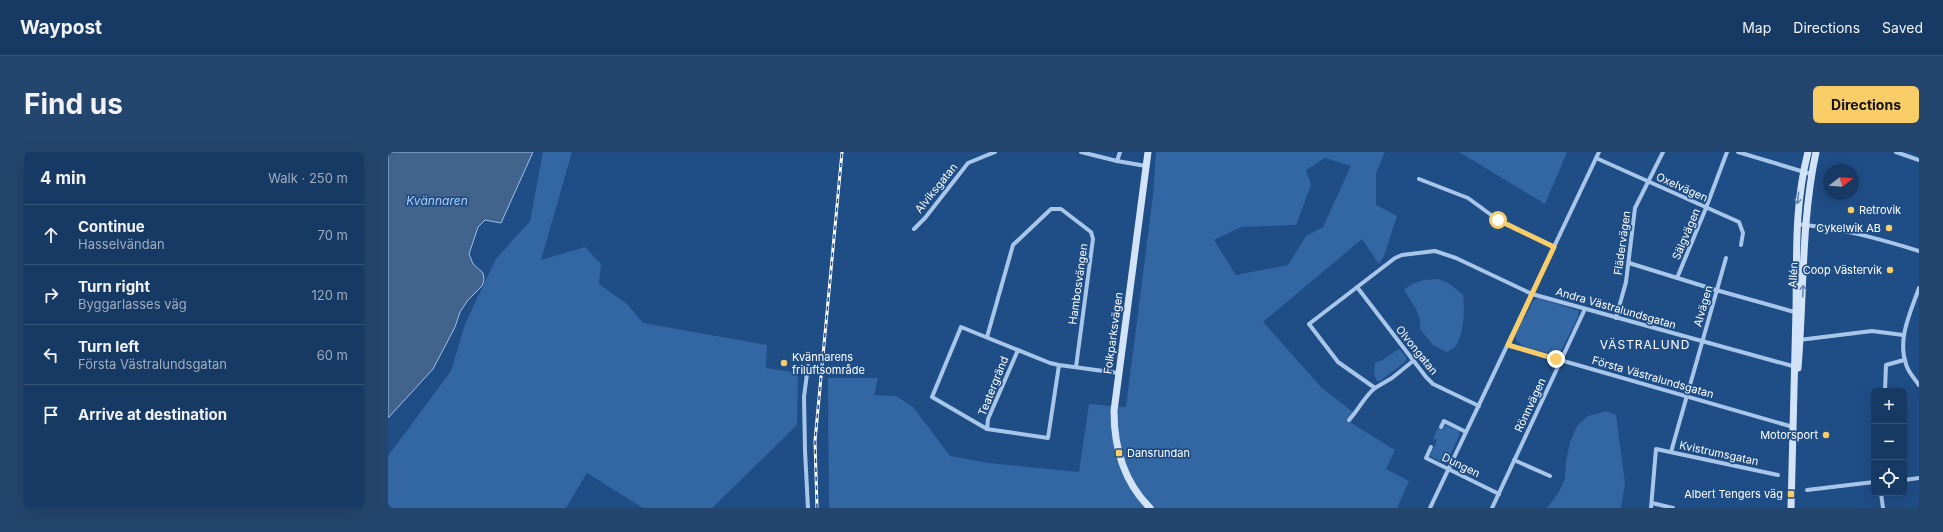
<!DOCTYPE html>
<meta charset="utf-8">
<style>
body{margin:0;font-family:Inter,sans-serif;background:#24456d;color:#f1f3f6}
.controls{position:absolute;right:12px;bottom:12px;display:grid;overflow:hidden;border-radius:6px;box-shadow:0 4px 16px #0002}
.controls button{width:36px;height:36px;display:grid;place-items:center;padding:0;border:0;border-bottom:1px solid #365478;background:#173a64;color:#f1f3f6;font:20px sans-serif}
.compass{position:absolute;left:1435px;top:12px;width:36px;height:36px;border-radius:50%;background:#173a64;box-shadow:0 4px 16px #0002;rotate:73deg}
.stop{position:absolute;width:12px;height:12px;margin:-9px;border:3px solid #f8cd68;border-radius:50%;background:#fff}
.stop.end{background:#f8cd68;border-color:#fff;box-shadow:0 1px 4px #0008}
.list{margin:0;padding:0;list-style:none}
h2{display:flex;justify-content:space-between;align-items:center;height:52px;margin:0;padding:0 16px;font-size:17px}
h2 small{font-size:13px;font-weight:400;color:#9eadbf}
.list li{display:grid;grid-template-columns:26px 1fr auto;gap:12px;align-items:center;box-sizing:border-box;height:60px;padding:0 16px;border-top:1px solid #365478}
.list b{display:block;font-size:15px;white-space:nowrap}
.list p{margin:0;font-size:13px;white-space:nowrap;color:#9eadbf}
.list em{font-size:13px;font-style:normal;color:#9eadbf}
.icon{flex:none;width:22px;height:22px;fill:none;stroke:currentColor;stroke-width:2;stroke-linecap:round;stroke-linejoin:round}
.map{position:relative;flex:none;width:1531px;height:356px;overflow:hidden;border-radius:6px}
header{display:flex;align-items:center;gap:24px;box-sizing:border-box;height:56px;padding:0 20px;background:#173a64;border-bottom:1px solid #365478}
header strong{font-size:19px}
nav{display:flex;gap:22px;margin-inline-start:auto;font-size:14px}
.intro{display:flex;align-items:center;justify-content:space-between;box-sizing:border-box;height:96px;padding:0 24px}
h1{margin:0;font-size:28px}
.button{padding:10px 18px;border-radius:6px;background:#f8cd68;color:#111;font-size:14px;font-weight:700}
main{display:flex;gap:24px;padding:0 24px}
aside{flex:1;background:#173a64;border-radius:6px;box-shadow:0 4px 16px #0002}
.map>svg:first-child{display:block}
.green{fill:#3367a3;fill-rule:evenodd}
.water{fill:#41638c;stroke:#9bc1ec}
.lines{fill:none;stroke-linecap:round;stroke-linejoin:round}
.street{stroke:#a8c6ea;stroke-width:4}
.secondary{stroke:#d3e3f8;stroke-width:7}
.rail-casing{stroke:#fff;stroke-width:3}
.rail{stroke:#1f4d86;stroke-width:1.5;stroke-dasharray:4.5;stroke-linecap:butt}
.oneway{stroke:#6789b4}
.route{stroke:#f8cd68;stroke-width:5}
.poi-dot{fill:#f8cd68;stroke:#1f4d86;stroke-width:1.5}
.labels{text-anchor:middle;stroke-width:3.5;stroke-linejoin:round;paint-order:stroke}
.street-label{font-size:11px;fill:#fff;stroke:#1f4d86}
.poi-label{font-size:11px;fill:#fff;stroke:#1f4d86;text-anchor:end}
.water-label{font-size:12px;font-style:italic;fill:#b3d0f2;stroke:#1f4d86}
.neighbourhood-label{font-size:12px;letter-spacing:1px;fill:#fff;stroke:#1f4d86}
</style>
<header>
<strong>Waypost</strong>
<nav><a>Map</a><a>Directions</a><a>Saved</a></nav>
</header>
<div class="intro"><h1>Find us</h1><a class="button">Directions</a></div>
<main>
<aside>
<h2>4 min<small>Walk · 250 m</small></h2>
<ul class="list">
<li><svg class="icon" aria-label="ahead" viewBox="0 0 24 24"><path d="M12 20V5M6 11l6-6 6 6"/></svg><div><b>Continue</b><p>Hasselvändan</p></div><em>70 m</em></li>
<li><svg class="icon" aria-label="right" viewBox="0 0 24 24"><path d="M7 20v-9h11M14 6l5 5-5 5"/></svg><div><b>Turn right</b><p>Byggarlasses väg</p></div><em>120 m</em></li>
<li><svg class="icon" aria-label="left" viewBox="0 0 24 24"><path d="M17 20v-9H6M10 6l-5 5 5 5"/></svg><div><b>Turn left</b><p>Första Västralundsgatan</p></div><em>60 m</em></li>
<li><svg class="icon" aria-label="arrive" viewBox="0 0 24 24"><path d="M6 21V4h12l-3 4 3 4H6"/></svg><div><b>Arrive at destination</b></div></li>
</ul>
</aside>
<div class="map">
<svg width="1531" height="356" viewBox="0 0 1531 356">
<rect width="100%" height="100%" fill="#1f4d86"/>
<g class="green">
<polygon points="155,0 184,0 153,108 197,95 213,112 211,132 239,152 255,171 379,193 378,216 410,221 409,273 324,356 255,356 199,321 178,356 0,356 0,304 63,219 77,172 108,107 142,69"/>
<path d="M768 0H997L988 21V53L1009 64 996 104 991 112 974 87 875 170 934 236 965 260 963 271 1007 298 998 317 1021 329 1009 356H441L440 226H490L486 243 508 244 525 255 562 304 601 311 691 320 701 252 738 255 765 43ZM937 6 963 14 935 75 918 84 900 113 848 123 826 88 853 75 908 73 923 33 918 18Z"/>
<polygon points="1071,0 1179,0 1157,52"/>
<path d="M1050 127 1062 132 1075 143C1077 158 1076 179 1069 192 1067 196 1062 198 1059 200L1045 193 1032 177V168L1028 157 1016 138C1027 128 1036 128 1050 127Z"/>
<polygon points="1150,146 1191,159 1190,165 1171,203 1167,203 1134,194 1128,188 1128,182 1145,149"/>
<polygon points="1011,197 1019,206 1017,210 992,229 989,229 986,223 987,211 994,208"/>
<polygon points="1218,259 1228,263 1237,331 1233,356 1159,356 1171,340 1177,326 1178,310 1182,290 1189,274 1200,264"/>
<polygon points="1057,273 1071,279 1071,284 1059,310 1056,311 1042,304 1049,288 1045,287 1050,276 1055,278"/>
</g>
<polygon class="water" points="0,0 145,0 113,71 97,68 90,75 81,102 85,112 95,121 96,128 94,134 80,148 72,160 67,175 45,217 0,266"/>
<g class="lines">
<g class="street">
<polyline points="693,0 729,9 758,14"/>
<polyline points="1350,0 1423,22"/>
<polyline points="1508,0 1531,8"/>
<polyline points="1208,6 1351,70 1355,81 1353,93"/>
<polyline points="729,9 732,0"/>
<polyline points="1031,27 1080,46 1110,68 1166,95"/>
<path d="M1408 72C1452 76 1489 86 1531 99"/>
<polyline points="526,77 537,66 580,11 607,0"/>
<polyline points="1241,111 1328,138 1410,161"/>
<polyline points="1289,126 1318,56 1339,0"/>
<polyline points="969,135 1038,225 1045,232 1091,254"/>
<path d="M1531 136C1523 159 1509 187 1518 212 1520 220 1526 226 1531 233"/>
<polyline points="1228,166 1238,130 1247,56 1275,0"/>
<polyline points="599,185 625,93 663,57 673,57 703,80 705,87 688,215"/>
<polyline points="1411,188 1484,179 1515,183"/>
<polyline points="1120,193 1405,275"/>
<polyline points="1025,209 1004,226 987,236 950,210 921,172 1007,106 1014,103 1047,99 1068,106 1144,142 1408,215"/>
<polyline points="671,213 662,211 573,175 544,245 599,277 660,286 671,213 730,221"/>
<polyline points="420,214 416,245 417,299 420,356"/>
<polyline points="1497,239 1498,213 1516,208"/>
<path d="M961 268C972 256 975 246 987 236"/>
<polyline points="1053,275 1056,269 1078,280"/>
<polyline points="599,277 600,267 630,198"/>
<polyline points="1043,295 1038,306 1111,342"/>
<polyline points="1283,300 1338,106"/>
<polyline points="1126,308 1162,324"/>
<polyline points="1516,328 1531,326"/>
<polyline points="1419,338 1486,330"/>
<polyline points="1493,341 1495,356"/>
<polyline points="1264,351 1285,356"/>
<polyline points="1042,356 1211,0"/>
<polyline points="1104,356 1197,157"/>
<polyline points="1263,356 1268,297 1390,323"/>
</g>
<g class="secondary">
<path d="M760 0 726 259C726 295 736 330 762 356"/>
<path d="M1410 216C1416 144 1413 70 1428 0"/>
<path d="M1403 356C1405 290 1406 225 1408 159 1409 103 1406 55 1420 0"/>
</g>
<defs>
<polyline id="rail" points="429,356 427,289 454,0"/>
</defs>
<use href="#rail" class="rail-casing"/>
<use href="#rail" class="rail"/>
</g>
<defs><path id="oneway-shaft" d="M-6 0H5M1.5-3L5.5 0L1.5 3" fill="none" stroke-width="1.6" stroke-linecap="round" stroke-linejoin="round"/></defs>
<g class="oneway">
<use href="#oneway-shaft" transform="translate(1410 46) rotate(96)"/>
<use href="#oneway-shaft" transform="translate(1415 139) rotate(-87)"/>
</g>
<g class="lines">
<polyline class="route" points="1110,68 1166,95 1120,193 1168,207"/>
</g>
<g class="poi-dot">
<circle cx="1463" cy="58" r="4"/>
<circle cx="1501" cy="76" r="4"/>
<circle cx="1502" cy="118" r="4"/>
<circle cx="396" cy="211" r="4"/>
<circle cx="1438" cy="283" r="4"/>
<rect x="727" y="297" width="8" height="8" rx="2"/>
<rect x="1399" y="338" width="8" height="8" rx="2"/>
</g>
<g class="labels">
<g class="street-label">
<text transform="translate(1294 35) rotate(24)" y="4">Oxelvägen</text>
<text transform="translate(548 36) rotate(-51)" y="4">Alviksgatan</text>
<text transform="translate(1298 82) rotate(-67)" y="4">Sälgvägen</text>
<text transform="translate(1234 91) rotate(-82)" y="4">Flädervägen</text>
<text transform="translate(1405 123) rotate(-87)" y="4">Allén</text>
<text transform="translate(690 132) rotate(-82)" y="4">Hambosvängen</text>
<text transform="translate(1315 154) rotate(-74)" y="4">Alvägen</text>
<text transform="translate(1228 156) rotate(16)" y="4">Andra Västralundsgatan</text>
<text transform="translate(725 181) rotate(-82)" y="4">Folkparksvägen</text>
<text transform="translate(1029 198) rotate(51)" y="4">Olvongatan</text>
<text transform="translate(1265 225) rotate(16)" y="4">Första Västralundsgatan</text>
<text transform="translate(605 234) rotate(-68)" y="4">Teatergränd</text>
<text transform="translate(1142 253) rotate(-65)" y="4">Rönnvägen</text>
<text transform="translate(1331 301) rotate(12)" y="4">Kvistrumsgatan</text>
<text transform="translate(1073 313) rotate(26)" y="4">Dungen</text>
</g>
<g class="poi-label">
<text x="1471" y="62" text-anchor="start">Retrovik</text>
<text x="1493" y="80">Cykelwik AB</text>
<text x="1494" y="122">Coop Västervik</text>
<text x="404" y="209" text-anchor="start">Kvännarens<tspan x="404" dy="13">friluftsområde</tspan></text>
<text x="1430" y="287">Motorsport</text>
<text x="739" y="305" text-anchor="start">Dansrundan</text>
<text x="1395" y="346">Albert Tengers väg</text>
</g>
<g class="water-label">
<text x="49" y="53">Kvännaren</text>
</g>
<g class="neighbourhood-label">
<text x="1257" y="197">VÄSTRALUND</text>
</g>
</g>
</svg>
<div class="controls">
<button>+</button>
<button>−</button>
<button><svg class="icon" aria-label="locate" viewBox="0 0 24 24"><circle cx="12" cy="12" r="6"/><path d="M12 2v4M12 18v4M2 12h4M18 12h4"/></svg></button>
</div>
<svg class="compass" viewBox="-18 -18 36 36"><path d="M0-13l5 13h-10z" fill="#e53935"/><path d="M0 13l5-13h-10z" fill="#9eadbf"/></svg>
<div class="stop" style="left:1110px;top:68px"></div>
<div class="stop end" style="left:1168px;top:207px"></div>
</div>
</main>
